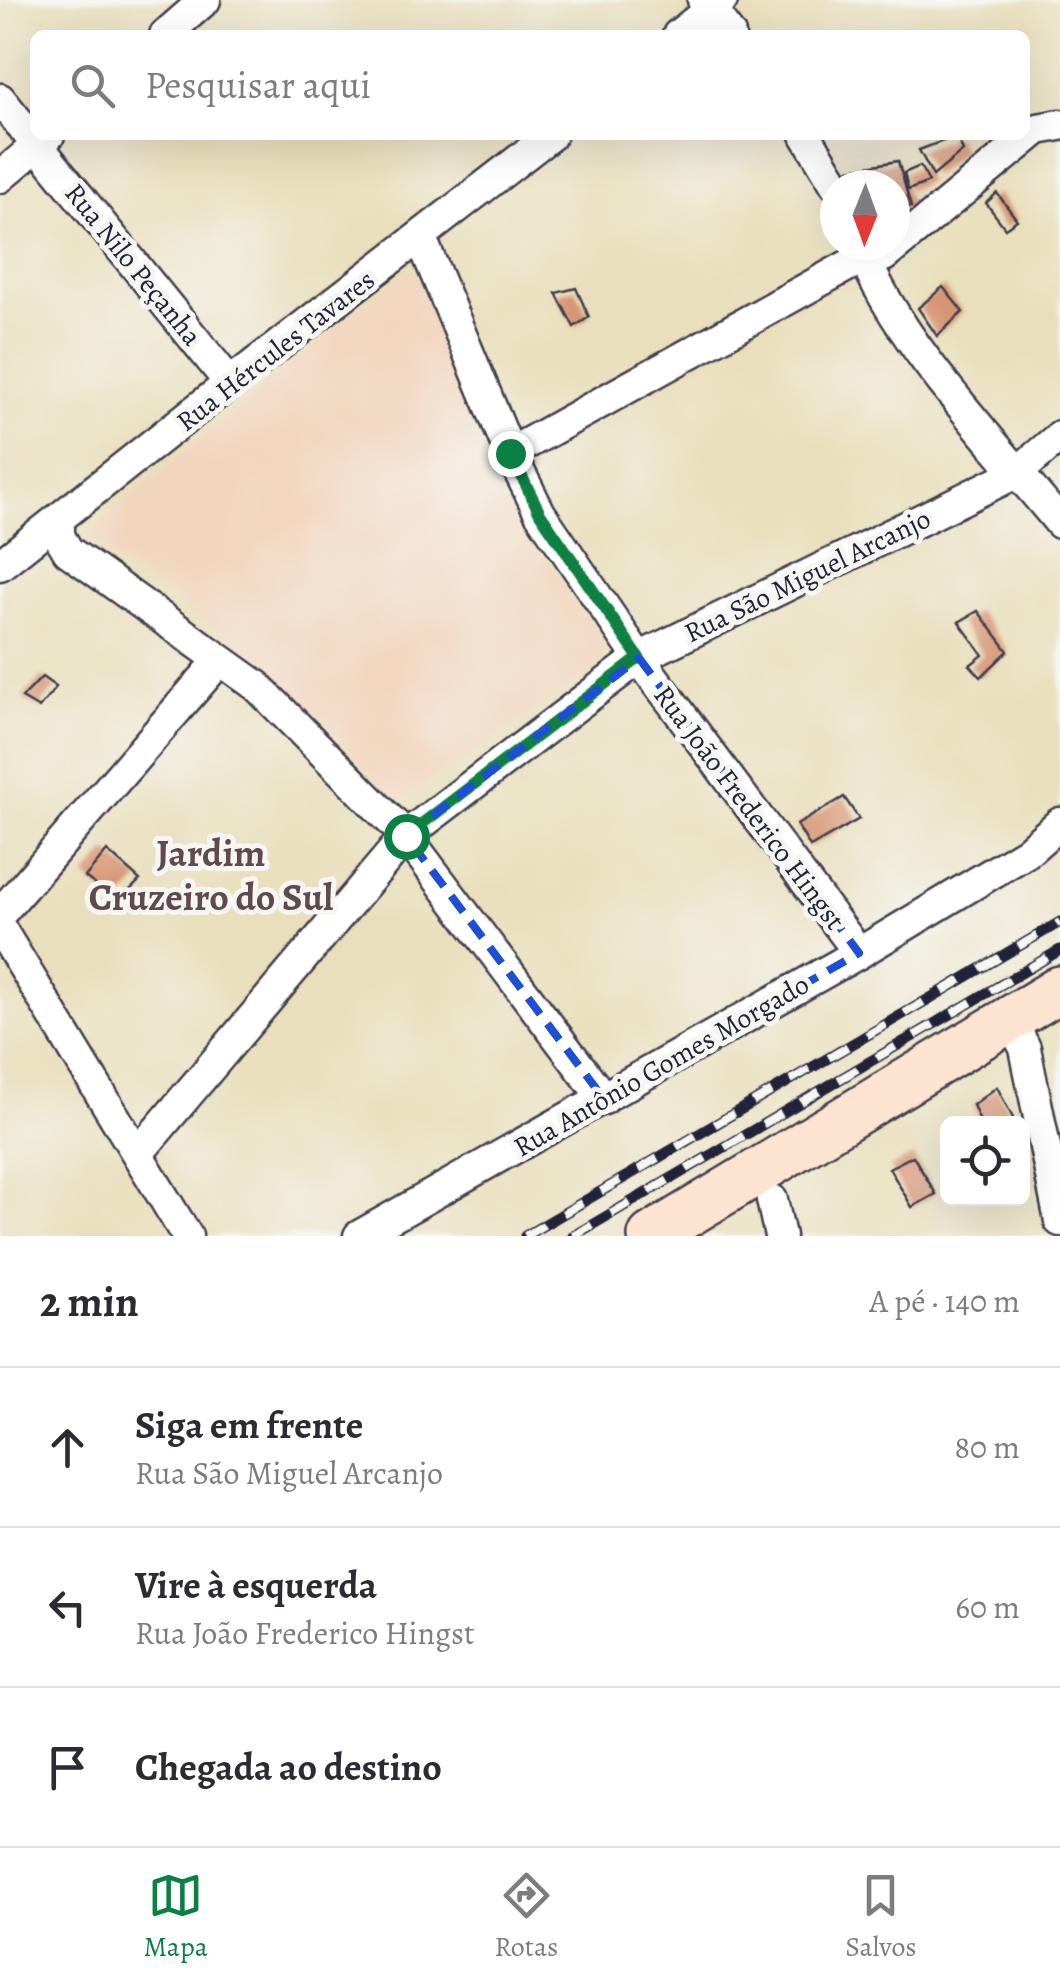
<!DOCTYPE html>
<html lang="pt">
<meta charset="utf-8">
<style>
body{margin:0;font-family:Alegreya,serif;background:#f7f7f7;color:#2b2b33}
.controls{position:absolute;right:30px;bottom:30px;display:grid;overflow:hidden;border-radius:15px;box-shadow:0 10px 40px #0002}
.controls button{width:90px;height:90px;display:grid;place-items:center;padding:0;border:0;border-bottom:2px solid #e1e1e2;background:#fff;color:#2b2b33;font:50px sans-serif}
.compass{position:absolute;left:820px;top:170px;width:90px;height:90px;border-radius:50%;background:#fff;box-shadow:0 10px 40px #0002;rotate:181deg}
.stop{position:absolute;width:30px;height:30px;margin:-22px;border:8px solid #0b8043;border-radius:50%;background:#fff}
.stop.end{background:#0b8043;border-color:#fff;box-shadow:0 2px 10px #0008}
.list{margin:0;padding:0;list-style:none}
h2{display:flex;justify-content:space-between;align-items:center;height:130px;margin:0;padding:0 40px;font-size:42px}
h2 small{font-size:32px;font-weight:400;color:#7c7c81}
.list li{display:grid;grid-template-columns:65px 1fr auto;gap:30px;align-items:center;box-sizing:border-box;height:160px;padding:0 40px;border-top:2px solid #e1e1e2}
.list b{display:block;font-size:38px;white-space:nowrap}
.list p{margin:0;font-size:32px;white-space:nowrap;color:#7c7c81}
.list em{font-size:32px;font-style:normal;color:#7c7c81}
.icon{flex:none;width:55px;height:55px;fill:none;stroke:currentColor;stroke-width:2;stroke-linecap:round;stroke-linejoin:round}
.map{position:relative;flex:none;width:1060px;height:1236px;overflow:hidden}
.search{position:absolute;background:#fff;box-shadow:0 10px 40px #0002;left:30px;right:30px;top:30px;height:110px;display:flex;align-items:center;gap:25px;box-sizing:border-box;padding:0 35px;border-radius:15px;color:#7c7c81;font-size:38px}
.sheet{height:610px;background:#fff}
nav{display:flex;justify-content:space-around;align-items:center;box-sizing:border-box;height:140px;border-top:2px solid #e1e1e2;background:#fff;font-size:28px;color:#7c7c81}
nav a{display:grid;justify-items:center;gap:5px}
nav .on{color:#0b8043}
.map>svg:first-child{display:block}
.built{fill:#f2d5bd}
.building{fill:#d79573}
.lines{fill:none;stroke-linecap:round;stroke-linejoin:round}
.street-casing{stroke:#403e4e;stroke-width:35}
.secondary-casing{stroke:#403e4e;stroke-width:50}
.street{stroke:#fff;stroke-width:30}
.secondary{stroke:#fde4d1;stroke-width:45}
.rail-casing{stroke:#22223b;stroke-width:11}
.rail{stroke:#f6f6f2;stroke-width:8;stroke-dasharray:22;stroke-linecap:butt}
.route{stroke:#0b8043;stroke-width:12}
.marked{fill:none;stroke:#1d4ed8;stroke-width:8;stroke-dasharray:20 12;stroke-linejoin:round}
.labels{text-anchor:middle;stroke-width:10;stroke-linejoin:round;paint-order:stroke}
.street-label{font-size:28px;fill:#22223b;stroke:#f6f6f2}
.district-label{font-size:38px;font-weight:bold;fill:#614a4f;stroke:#f6f6f2}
</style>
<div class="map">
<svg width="1060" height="1236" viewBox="0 0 1060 1236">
<rect width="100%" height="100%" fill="#f6f6f2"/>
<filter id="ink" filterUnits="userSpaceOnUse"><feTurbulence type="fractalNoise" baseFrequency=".01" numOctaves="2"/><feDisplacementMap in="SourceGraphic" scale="20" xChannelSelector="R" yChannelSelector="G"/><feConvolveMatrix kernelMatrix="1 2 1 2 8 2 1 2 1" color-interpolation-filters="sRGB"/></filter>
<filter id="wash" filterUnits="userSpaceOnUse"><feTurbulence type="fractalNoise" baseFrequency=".0048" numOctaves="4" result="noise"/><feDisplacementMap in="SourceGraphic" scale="40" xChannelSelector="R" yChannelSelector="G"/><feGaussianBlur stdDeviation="2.25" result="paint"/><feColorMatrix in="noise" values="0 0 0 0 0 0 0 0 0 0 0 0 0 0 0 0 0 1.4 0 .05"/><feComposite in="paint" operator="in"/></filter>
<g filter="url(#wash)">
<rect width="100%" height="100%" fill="#e9dfbc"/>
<polygon class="built" points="407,268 424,286 480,460 547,561 603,635 603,652 597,668 403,799 392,797 328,727 244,648 91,541 97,525"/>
<g id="blocks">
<g class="building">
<polygon points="956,136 963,151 933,176 919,150"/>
<polygon points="898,161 911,207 895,213 895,185 858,185 850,169"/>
<polygon points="920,166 929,182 908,190 904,173"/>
<polygon points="997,193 1017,220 1005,228 986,203"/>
<polygon points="943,287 963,312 937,336 918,308"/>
<polygon points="576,288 589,317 574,327 556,293"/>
<polygon points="978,611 1008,651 981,677 970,665 983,655 959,622"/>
<polygon points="42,677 56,687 39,708 22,698"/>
<polygon points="844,797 859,819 810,847 797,825"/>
<polygon points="107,851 140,880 118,902 85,877"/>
<polygon points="997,1087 1015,1122 981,1124 973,1105"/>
<polygon points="913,1156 936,1194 912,1207 889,1168"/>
</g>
</g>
</g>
<g filter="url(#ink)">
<use href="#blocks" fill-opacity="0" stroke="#403e4e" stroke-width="2.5"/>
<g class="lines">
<defs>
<g id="street">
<polyline points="703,0 730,35"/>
<polyline points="165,35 205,0"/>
<polyline points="678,35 722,0"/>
<polyline points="0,99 230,383"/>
<polyline points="806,135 836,185"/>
<polyline points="0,177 49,135"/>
<polyline points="421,238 510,453 540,513 639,658 859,953"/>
<path d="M860 247C897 343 995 443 1060 523"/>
<polyline points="510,453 849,265 884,256 1038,129 1060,125"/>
<polyline points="59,519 59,536 68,551 257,686 406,836 604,1099"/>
<polyline points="0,565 230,383 551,135"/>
<polyline points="0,914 219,661"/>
<polyline points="0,928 187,1236"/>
<polyline points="1011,1021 1025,1048 1060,1221"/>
<polyline points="139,1152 406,836 416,828 639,658 1018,472 1060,436"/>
<polyline points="772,1200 780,1236"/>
<polyline points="359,1236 859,953 1027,852 1060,823"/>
</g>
<polyline id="secondary" points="651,1236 1060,989"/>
</defs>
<use href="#street" class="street-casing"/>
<use href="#secondary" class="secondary-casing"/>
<use href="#street" class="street"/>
<use href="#secondary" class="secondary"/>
<defs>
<g id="rail">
<polyline points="525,1236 1060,922"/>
<polyline points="573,1236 1060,950"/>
</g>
</defs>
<use href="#rail" class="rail-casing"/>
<use href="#rail" class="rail"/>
</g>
</g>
<g class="lines" filter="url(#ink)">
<polyline class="route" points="406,836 639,658 540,513 510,453"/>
</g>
<path class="marked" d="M639 658 859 953 604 1099 406 836Z"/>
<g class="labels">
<g class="street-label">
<text transform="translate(134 264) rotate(51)" y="10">Rua Nilo Peçanha</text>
<text transform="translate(275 350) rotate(-38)" y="10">Rua Hércules Tavares</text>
<text transform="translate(807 575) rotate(-26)" y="10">Rua São Miguel Arcanjo</text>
<text transform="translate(750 807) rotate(53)" y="10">Rua João Frederico Hingst</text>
<text transform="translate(661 1065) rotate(-30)" y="10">Rua Antônio Gomes Morgado</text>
</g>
<g class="district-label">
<text x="211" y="866">Jardim<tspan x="211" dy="44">Cruzeiro do Sul</tspan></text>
</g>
</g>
</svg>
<div class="controls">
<button><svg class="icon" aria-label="locate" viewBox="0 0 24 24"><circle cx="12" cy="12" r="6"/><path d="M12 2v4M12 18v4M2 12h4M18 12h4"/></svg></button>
</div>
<svg class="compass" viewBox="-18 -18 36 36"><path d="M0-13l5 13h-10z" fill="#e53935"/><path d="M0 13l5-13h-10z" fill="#7c7c81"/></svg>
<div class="stop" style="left:406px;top:836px"></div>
<div class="stop end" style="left:510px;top:453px"></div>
<div class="search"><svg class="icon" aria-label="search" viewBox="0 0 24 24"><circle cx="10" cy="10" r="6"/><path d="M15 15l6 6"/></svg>Pesquisar aqui</div>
</div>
<section class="sheet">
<h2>2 min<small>A pé · 140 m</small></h2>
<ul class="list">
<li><svg class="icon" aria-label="ahead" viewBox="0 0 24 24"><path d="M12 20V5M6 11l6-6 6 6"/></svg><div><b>Siga em frente</b><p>Rua São Miguel Arcanjo</p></div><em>80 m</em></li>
<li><svg class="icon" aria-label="left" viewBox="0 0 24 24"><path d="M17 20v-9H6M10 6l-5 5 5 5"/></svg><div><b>Vire à esquerda</b><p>Rua João Frederico Hingst</p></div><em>60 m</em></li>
<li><svg class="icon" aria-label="arrive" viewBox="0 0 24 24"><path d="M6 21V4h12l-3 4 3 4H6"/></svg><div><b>Chegada ao destino</b></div></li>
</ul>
</section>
<nav>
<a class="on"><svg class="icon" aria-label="map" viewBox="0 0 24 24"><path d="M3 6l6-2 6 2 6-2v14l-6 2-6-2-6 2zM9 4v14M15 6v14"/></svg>Mapa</a>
<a><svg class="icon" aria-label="directions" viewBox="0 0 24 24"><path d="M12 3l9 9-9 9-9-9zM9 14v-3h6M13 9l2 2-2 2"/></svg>Rotas</a>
<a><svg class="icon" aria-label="saved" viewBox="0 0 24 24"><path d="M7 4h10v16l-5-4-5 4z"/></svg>Salvos</a>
</nav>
